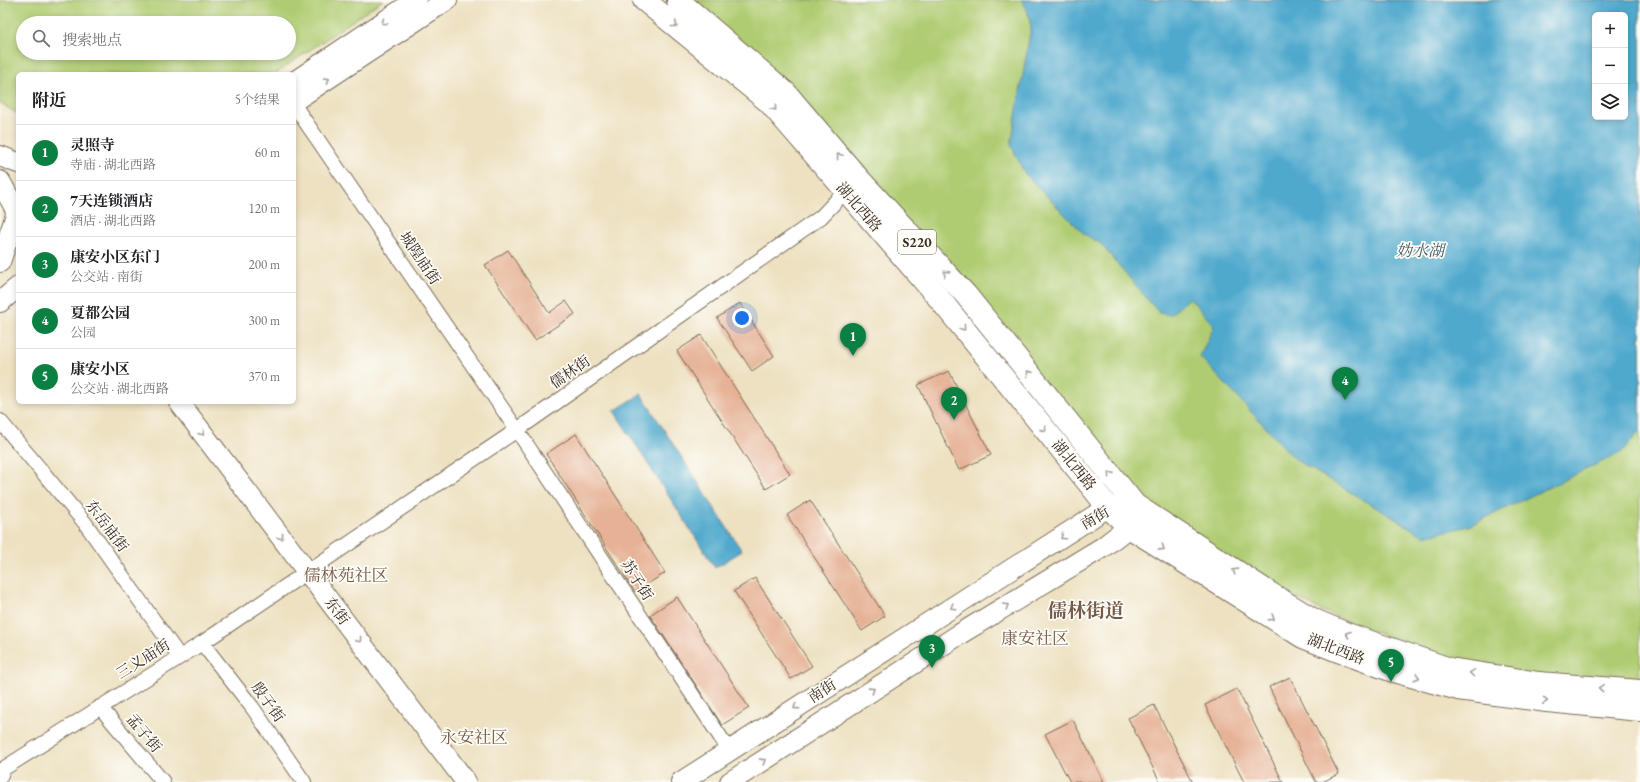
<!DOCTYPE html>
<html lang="zh">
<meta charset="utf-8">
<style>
body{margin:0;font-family:"EB Garamond","Noto Serif SC",serif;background:#f6f6f6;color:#202124}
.controls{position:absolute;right:12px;top:12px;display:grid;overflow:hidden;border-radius:6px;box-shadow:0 2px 6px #0003}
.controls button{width:36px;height:36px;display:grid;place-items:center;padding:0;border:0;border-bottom:1px solid #e0e0e0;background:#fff;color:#202124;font:20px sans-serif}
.you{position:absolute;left:742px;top:318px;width:14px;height:14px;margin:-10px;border:3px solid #fff;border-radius:50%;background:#1a73e8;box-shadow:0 0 0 6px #1a73e833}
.badge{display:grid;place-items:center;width:26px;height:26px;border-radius:50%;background:#0b8043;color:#fff;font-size:13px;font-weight:700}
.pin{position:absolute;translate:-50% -33px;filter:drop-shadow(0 1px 2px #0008)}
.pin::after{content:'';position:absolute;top:21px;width:14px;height:12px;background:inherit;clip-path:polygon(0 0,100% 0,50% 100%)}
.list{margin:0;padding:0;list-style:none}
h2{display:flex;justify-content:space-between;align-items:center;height:52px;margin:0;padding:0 16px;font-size:17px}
h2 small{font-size:13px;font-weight:400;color:#757577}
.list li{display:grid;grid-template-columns:26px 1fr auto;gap:12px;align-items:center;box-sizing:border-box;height:56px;padding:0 16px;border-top:1px solid #e0e0e0}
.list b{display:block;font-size:15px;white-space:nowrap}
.list p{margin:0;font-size:13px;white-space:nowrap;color:#757577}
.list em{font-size:13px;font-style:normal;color:#757577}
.icon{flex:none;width:22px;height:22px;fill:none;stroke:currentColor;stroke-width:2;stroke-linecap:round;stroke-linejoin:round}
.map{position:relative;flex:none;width:1640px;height:782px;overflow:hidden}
.search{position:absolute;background:#fff;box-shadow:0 2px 6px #0003;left:16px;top:16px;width:280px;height:44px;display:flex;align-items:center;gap:10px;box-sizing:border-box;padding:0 14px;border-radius:22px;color:#757577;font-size:15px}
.panel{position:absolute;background:#fff;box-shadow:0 2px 6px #0003;left:16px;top:72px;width:280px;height:332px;border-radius:6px}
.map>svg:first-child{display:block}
.green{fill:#b0cc72;stroke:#767b48;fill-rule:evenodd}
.water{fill:#4fa9cd;stroke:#456a76;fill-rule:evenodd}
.building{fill:#e6b194}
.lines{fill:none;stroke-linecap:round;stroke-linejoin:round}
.street-casing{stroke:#796a57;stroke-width:16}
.secondary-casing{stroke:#796a57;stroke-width:22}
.primary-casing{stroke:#796a57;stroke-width:24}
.street{stroke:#fff;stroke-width:14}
.secondary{stroke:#fff;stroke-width:20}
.primary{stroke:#fff;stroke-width:22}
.oneway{stroke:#a79f9a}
.labels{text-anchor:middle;stroke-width:3.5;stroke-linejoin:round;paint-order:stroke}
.shield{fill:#fdfcf7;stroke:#75695f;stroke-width:1}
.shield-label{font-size:14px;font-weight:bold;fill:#3b2a1e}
.street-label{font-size:15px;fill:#3b2a1e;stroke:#fdfcf7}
.water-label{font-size:16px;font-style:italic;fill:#435d64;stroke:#fdfcf7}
.quarter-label{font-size:17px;fill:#775947;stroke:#fdfcf7}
.district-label{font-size:19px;font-weight:bold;fill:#775947;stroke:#fdfcf7}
</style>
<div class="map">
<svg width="1640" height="782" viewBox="0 0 1640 782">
<rect width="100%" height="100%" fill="#fdfcf7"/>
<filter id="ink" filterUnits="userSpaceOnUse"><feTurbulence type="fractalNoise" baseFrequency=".025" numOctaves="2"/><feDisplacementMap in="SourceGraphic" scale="8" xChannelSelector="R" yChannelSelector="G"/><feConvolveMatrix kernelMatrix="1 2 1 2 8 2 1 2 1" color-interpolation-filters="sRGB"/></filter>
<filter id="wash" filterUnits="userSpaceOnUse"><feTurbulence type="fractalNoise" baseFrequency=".012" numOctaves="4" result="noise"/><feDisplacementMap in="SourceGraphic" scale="16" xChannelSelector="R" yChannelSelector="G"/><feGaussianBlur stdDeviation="0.9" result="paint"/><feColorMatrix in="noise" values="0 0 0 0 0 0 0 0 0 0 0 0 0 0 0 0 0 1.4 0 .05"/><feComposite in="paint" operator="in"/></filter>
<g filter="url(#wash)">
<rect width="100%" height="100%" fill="#ede1c1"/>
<g class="green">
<path d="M0 0H383L275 74H18V114L0 103ZM23 23H289V53H23Z"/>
<path d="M678 0H1640V691L1539 678 1451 658 1381 634 1320 610 1225 560 1135 505 966 295ZM1595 15H1625V117H1595Z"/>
</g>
<g class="water">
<path d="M1021 0H1640V431L1622 452 1469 526 1424 536 1296 460 1200 357 1214 326 1190 298 1170 315 1159 313 1100 243 1084 234 1025 174 1011 145 1031 27 1027 9ZM1595 15H1625V117H1595Z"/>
<polygon points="641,394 742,551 715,568 614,411"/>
</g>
<g id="blocks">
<g class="building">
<polygon points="508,250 549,313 566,301 575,314 535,340 485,265"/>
<polygon points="740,303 774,356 752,371 717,318"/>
<polygon points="701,335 790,474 766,489 677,351"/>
<polygon points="949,371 991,455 959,470 918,385"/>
<polygon points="576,434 665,573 635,592 546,454"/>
<polygon points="810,500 885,616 862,631 787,515"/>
<polygon points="755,578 812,666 791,679 734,591"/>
<polygon points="677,597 749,708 722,725 650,615"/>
<polygon points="1290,677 1339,774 1322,782 1316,782 1269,687"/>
<polygon points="1237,689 1283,782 1244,782 1205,705"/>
<polygon points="1154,705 1193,782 1160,782 1128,718"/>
<polygon points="1073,720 1104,782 1070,782 1045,734"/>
</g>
</g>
</g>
<g filter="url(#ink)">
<use href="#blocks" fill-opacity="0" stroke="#796a57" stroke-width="1"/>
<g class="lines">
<defs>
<g id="street">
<polyline points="294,105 517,430 729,750"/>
<polyline points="0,421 85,523 179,656"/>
<polyline points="202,643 252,707 304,782"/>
<polyline points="100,707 163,782"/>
<polyline points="0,777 3,769 202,643 517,430 821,217 851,185"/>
</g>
<g id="secondary">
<polyline points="294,82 416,0"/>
<polyline points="294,101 447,0"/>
<polyline points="0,156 18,163"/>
<polyline points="0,181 17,212 0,262"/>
<polyline points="0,302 18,287"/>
<polyline points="179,402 466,782"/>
<polyline points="681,782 1108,507 1135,505 1129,527 1103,547 960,634 730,782"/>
</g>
<g id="primary">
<polyline points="644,0 769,102 938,297 1108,507 1129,527 1303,637 1341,652 1393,671 1458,689 1547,701 1640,710"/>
<polyline points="678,0 786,93 858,178 966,295 1135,505 1271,594 1314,620 1347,634 1450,669 1539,683 1640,691"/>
</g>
</defs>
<use href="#street" class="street-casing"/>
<use href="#secondary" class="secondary-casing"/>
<use href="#primary" class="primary-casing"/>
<use href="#street" class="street"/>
<use href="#secondary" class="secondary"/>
<use href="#primary" class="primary"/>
</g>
<defs><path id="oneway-chevron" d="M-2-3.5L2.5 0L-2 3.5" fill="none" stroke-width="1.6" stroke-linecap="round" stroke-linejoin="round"/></defs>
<g class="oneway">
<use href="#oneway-chevron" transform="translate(384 22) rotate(146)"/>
<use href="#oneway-chevron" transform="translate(675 25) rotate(39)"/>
<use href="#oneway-chevron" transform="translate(327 80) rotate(-33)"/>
<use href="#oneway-chevron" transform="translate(774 108) rotate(50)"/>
<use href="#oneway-chevron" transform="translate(839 156) rotate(-130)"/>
<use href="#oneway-chevron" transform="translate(946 273) rotate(-133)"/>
<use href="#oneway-chevron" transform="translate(963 328) rotate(51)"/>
<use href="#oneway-chevron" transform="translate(1029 373) rotate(-129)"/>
<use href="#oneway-chevron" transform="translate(1044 429) rotate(51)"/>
<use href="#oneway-chevron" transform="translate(202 433) rotate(53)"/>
<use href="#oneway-chevron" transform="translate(1110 474) rotate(-129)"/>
<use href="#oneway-chevron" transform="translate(281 537) rotate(53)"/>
<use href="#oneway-chevron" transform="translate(1063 537) rotate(146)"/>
<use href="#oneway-chevron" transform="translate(1162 548) rotate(33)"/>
<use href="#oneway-chevron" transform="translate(1235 571) rotate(-148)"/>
<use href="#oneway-chevron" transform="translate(1006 606) rotate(-31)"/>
<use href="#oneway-chevron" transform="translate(953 607) rotate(148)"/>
<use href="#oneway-chevron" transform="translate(1272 618) rotate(32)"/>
<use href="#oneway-chevron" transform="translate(1348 634) rotate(-159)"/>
<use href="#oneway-chevron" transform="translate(359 640) rotate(53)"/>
<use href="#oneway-chevron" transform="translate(1472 673) rotate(-171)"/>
<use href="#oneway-chevron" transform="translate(1417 677) rotate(16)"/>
<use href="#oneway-chevron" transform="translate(1601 688) rotate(-176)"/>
<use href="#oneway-chevron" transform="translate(872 690) rotate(-33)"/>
<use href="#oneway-chevron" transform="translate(1545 701) rotate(7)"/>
<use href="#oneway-chevron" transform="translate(796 707) rotate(147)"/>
<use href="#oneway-chevron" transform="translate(763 761) rotate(-33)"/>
</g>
</g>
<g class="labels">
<rect class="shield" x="898" y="230" width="38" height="24" rx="3"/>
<g class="shield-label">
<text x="917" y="247">S220</text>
</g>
<g class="street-label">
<text transform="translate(859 207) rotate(49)" y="5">湖北西路</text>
<text transform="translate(420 258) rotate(56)" y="5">城隍庙街</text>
<text transform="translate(570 372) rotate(-35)" y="5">儒林街</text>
<text transform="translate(1074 465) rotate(51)" y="5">湖北西路</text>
<text transform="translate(1095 518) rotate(-30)" y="5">南街</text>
<text transform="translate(107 526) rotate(53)" y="5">东岳庙街</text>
<text transform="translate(637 580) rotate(57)" y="5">苏子街</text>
<text transform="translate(337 611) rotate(53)" y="5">东街</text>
<text transform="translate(1336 649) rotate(21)" y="5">湖北西路</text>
<text transform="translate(143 659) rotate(-32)" y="5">三义庙街</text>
<text transform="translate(822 691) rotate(-33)" y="5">南街</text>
<text transform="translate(268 702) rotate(54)" y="5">殷子街</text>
<text transform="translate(144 733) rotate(50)" y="5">孟子街</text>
</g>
<g class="water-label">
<text x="1420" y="256">妫水湖</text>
</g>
<g class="quarter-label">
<text x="346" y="581">儒林苑社区</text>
<text x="1035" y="644">康安社区</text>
<text x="474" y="743">永安社区</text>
</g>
<g class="district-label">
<text x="1086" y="617">儒林街道</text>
</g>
</g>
</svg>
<div class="controls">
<button>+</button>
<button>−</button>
<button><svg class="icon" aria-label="layers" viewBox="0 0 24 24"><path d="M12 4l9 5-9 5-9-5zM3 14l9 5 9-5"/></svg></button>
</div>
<div class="you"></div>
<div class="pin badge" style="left:853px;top:356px">1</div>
<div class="pin badge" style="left:954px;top:420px">2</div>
<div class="pin badge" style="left:932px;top:668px">3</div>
<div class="pin badge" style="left:1345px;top:400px">4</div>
<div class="pin badge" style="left:1391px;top:682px">5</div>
<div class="search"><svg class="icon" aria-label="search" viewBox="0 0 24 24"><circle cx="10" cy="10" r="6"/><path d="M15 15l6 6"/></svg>搜索地点</div>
<section class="panel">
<h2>附近<small>5个结果</small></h2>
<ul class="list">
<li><span class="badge">1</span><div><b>灵照寺</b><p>寺庙 · 湖北西路</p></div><em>60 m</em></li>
<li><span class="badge">2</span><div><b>7天连锁酒店</b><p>酒店 · 湖北西路</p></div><em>120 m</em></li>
<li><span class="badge">3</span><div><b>康安小区东门</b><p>公交站 · 南街</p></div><em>200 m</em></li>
<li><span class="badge">4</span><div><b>夏都公园</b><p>公园</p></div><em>300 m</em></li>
<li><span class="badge">5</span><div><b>康安小区</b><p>公交站 · 湖北西路</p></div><em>370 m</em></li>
</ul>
</section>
</div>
